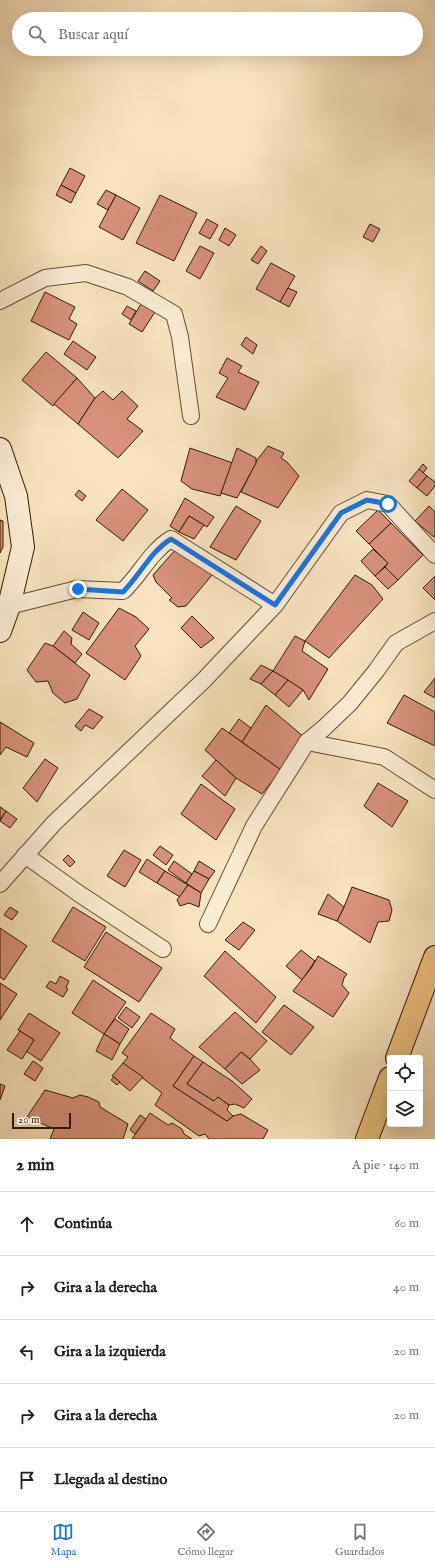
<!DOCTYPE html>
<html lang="es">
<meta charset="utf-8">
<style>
body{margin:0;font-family:"IM FELL English",serif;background:#f6f6f6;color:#202124}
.controls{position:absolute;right:12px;bottom:12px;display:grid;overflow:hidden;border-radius:4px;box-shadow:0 4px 16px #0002}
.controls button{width:36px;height:36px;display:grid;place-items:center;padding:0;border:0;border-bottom:1px solid #e0e0e0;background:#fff;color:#202124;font:20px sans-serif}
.scale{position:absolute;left:12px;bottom:10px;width:59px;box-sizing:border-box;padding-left:4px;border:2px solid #311d06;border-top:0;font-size:11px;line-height:14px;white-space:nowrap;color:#311d06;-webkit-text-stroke:3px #faedd5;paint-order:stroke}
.stop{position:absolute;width:12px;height:12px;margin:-9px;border:3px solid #1a73e8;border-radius:50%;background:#fff}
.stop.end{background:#1a73e8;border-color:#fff;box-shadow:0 1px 4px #0008}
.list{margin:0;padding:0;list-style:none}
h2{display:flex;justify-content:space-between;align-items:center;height:52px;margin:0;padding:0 16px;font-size:17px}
h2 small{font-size:13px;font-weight:400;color:#757577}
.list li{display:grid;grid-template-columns:26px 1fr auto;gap:12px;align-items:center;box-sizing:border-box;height:64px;padding:0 16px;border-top:1px solid #e0e0e0}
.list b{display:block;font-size:15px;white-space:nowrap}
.list em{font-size:13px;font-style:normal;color:#757577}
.icon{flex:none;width:22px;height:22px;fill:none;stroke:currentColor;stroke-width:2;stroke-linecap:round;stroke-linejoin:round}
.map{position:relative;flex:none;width:435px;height:1139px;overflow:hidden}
.search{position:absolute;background:#fff;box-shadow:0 4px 16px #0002;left:12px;right:12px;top:12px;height:44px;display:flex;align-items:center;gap:10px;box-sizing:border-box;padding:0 14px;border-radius:22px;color:#757577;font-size:15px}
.sheet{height:372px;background:#fff}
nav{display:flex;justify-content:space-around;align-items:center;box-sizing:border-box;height:56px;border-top:1px solid #e0e0e0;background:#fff;font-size:11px;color:#757577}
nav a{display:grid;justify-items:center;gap:2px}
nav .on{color:#1a73e8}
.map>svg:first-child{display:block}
.building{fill:#d8917a;stroke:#311d06}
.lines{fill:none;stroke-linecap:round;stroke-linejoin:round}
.minor-casing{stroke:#624f34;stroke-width:18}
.secondary-casing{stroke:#311d06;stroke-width:24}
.primary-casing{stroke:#311d06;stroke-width:24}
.minor{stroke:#faedd5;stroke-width:16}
.secondary{stroke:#faedd5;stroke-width:22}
.primary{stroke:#ecc27f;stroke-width:22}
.route{stroke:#1a73e8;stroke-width:5}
</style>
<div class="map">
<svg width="435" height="1139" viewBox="0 0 435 1139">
<rect width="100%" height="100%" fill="#f7e4be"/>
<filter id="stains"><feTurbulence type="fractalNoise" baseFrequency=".005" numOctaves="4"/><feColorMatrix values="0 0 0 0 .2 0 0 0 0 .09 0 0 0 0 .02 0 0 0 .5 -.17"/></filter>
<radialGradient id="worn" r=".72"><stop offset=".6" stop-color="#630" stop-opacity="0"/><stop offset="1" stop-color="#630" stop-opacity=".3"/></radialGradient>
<g class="building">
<polygon points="70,168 85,176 76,193 61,185"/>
<polygon points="61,185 76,193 71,203 56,195"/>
<polygon points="106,190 116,195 108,210 97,204"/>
<polygon points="116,195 140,208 123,240 99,227"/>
<polygon points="160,195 197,213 174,261 136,243"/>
<polygon points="207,219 218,225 210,239 199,233"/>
<polygon points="370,224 380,229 373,242 363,237"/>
<polygon points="225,228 236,235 229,246 219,240"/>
<polygon points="200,246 214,253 200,279 186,271"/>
<polygon points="261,246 267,251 258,264 251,260"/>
<polygon points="271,263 295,276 280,302 256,289"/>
<polygon points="145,271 160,281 153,291 138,281"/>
<polygon points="288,288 297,292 289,307 280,302"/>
<polygon points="45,292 75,307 69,319 77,324 69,340 31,321"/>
<polygon points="141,304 155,312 142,332 129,324"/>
<polygon points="127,306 136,311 131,320 122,314"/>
<polygon points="246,337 257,345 253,354 241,345"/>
<polygon points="73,341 96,357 87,370 64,354"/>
<polygon points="46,352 77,378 53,406 22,380"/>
<polygon points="227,358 242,366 238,372 259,382 245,410 216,397 228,378 219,373"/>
<polygon points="77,378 95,398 78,424 54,404"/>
<polygon points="103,391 113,400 122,391 138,406 127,419 143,431 118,458 78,424 95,398"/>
<polygon points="268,446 284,453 281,458 287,462 299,476 278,508 241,492 257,460"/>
<polygon points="190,448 233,463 220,496 192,489 181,481"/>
<polygon points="237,448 256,458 256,463 237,498 221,493"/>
<polygon points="423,464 427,468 423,473 419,469"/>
<polygon points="419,469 427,476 417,488 409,481"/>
<polygon points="427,476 435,482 435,486 427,496 417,488"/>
<polygon points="122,489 148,510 123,541 96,520"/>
<polygon points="79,490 86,496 82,501 75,495"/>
<polygon points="185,498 214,517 207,527 189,516 179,532 170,526"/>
<polygon points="236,506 261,521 236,560 210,547"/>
<polygon points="429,506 435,512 435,538 415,521"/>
<polygon points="378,510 391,523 369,544 356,531"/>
<polygon points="189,516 204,525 194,539 179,532"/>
<polygon points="0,520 3,521 3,547 0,553"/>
<polygon points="391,523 423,555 398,580 385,567 388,563 369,544"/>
<polygon points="177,548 212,575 186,606 178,607 169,600 172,598 156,582 153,575"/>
<polygon points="373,549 388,563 375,576 361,561"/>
<polygon points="385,567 398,580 388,589 375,576"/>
<polygon points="355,575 372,585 383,599 329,658 305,641"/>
<polygon points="435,576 435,600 423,588"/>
<polygon points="119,608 136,617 149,629 135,646 141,656 125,680 86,653"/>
<polygon points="83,612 99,623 89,640 72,630"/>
<polygon points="192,616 214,638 201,648 181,628"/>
<polygon points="64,631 72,638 71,644 82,654 75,663 53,646"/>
<polygon points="295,636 305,641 302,651 328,669 309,700 303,690 273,671"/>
<polygon points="45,643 53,646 90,675 77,699 65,703 53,693 48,681 36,682 27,670"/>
<polygon points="261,665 273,671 261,684 250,679"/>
<polygon points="273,671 288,680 275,695 261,684"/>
<polygon points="435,678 435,698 424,692"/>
<polygon points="288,680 303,690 289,707 275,695"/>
<polygon points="404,695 435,712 435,746 387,723"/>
<polygon points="266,705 304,737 281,770 242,742"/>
<polygon points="89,709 103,717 93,729 85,725 81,731 75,726"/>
<polygon points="239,719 251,728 242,742 229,733"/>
<polygon points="0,722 34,743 27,757 6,747 0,755"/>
<polygon points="222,728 281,770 262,794 236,778 205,750"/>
<polygon points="45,759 58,768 37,802 23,788"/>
<polygon points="216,760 236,778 225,796 202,776"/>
<polygon points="378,783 408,801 392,827 364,806"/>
<polygon points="201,784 235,809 216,840 181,814"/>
<polygon points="0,807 6,811 0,820"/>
<polygon points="6,811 17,819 10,828 0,821"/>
<polygon points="160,846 173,855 166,865 153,855"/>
<polygon points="124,850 141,860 125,887 107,876"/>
<polygon points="68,855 75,862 70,867 63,860"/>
<polygon points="147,859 165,871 157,883 139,872"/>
<polygon points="174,861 192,874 186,883 168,870"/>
<polygon points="199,861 215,871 209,879 194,871"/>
<polygon points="165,871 188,885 180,897 157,883"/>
<polygon points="194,871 209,879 201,893 186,883"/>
<polygon points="188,885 201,893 199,907 189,903 180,906 177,900"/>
<polygon points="352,887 389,900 392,910 389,921 378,922 370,943 337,921 344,907"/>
<polygon points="328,894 344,907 337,921 318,914"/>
<polygon points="10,907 18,912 12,920 4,915"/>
<polygon points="73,907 106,927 85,961 52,941"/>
<polygon points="243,922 255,930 239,950 225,940"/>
<polygon points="0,928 27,946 4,980 0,977"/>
<polygon points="106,932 162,968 139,1002 84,967"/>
<polygon points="301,950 315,961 302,980 286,966"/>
<polygon points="225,951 276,997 256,1023 204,976"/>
<polygon points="318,956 347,974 344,978 342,985 349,993 333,1017 293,991 312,967"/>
<polygon points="60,976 69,981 66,988 68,989 63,997 46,987 50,981 56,984"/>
<polygon points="93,980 126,1002 104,1034 72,1013"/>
<polygon points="0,983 17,994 0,1020"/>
<polygon points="284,1005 314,1027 291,1055 262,1032"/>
<polygon points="126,1007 140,1017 132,1028 118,1018"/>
<polygon points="235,1012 267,1041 250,1059 241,1052 225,1069 199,1047"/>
<polygon points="29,1013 60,1033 41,1061 26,1051 34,1040 18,1030"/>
<polygon points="151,1013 175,1029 170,1038 194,1056 173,1086 227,1121 233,1116 241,1114 268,1130 263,1139 209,1139 205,1134 199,1136 155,1105 162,1093 123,1063 128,1057 122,1053"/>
<polygon points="115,1019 129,1029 120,1044 104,1034"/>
<polygon points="20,1031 34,1040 22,1059 7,1050"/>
<polygon points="104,1034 120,1044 112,1060 96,1051"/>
<polygon points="241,1052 250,1059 260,1070 242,1084 225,1069"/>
<polygon points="194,1056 203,1062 187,1084 214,1101 218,1097 229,1105 227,1110 233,1116 227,1121 173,1086"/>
<polygon points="33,1061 43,1068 35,1081 24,1074"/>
<polygon points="203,1062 232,1081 252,1099 244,1108 235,1104 229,1105 218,1097 214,1101 187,1084"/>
<polygon points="123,1063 143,1077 130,1091 112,1076"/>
<polygon points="114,1077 120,1082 117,1085 111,1080"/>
<polygon points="0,1084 5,1086 0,1100"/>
<polygon points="45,1090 73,1098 80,1095 88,1097 99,1102 100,1107 128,1124 123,1139 50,1139 54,1129 27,1117"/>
<polygon points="150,1113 168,1125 172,1123 182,1129 184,1134 192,1139 132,1139"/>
<polygon points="140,1115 146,1119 135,1134 130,1130"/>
</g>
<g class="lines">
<defs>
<g id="minor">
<polyline points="0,301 45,278 86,273 128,287 174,314 180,337 191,416"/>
<path d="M9 606 77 589 123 591C140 575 151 551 171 539L275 605"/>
<polyline points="307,742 384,757 435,790"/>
<polyline points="25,855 78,893 163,949"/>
<polyline points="0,884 54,823 203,681 275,605 341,513 367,500 388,504 435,555"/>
<polyline points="208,924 254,826 307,742 324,728 350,703 376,671 396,643 435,621"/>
</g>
<polyline id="secondary" points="0,449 16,496 23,547 9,606 0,631"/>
<g id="primary">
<polyline points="397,1058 435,957"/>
<polyline points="367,1139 390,1078"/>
</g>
</defs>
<use href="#minor" class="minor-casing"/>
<use href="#secondary" class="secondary-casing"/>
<use href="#primary" class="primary-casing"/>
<use href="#minor" class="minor"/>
<use href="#secondary" class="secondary"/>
<use href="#primary" class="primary"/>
</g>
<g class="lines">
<path class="route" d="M78 589 123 592C140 575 151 551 171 539L275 605 341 513 367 500 388 504"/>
</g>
<rect width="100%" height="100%" filter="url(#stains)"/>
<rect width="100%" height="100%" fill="url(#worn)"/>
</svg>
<div class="controls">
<button><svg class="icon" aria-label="locate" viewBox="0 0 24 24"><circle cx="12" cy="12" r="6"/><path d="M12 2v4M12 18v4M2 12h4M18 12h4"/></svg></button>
<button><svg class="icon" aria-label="layers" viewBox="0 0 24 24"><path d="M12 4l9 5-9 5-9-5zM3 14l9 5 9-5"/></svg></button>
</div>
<div class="scale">20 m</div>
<div class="stop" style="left:388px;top:504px"></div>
<div class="stop end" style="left:78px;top:589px"></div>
<div class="search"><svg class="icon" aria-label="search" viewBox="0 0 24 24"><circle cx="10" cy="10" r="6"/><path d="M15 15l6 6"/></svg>Buscar aquí</div>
</div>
<section class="sheet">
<h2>2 min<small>A pie · 140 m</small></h2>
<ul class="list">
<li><svg class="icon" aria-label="ahead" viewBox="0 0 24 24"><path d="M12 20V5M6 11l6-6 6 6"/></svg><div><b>Continúa</b></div><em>60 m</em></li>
<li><svg class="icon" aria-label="right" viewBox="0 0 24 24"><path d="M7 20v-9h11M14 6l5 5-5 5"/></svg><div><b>Gira a la derecha</b></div><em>40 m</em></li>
<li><svg class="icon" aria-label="left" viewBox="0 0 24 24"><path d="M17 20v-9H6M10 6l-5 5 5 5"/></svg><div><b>Gira a la izquierda</b></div><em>20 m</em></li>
<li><svg class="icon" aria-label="right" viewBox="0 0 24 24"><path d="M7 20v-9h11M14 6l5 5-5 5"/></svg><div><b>Gira a la derecha</b></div><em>20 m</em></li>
<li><svg class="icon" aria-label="arrive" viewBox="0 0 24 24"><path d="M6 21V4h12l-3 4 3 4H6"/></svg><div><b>Llegada al destino</b></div></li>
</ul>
</section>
<nav>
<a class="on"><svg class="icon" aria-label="map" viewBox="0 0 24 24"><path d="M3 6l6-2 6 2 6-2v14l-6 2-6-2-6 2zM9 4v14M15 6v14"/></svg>Mapa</a>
<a><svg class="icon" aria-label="directions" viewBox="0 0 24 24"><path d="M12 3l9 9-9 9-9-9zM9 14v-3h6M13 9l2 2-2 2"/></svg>Cómo llegar</a>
<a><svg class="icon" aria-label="saved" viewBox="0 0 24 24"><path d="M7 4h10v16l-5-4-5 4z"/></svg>Guardados</a>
</nav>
